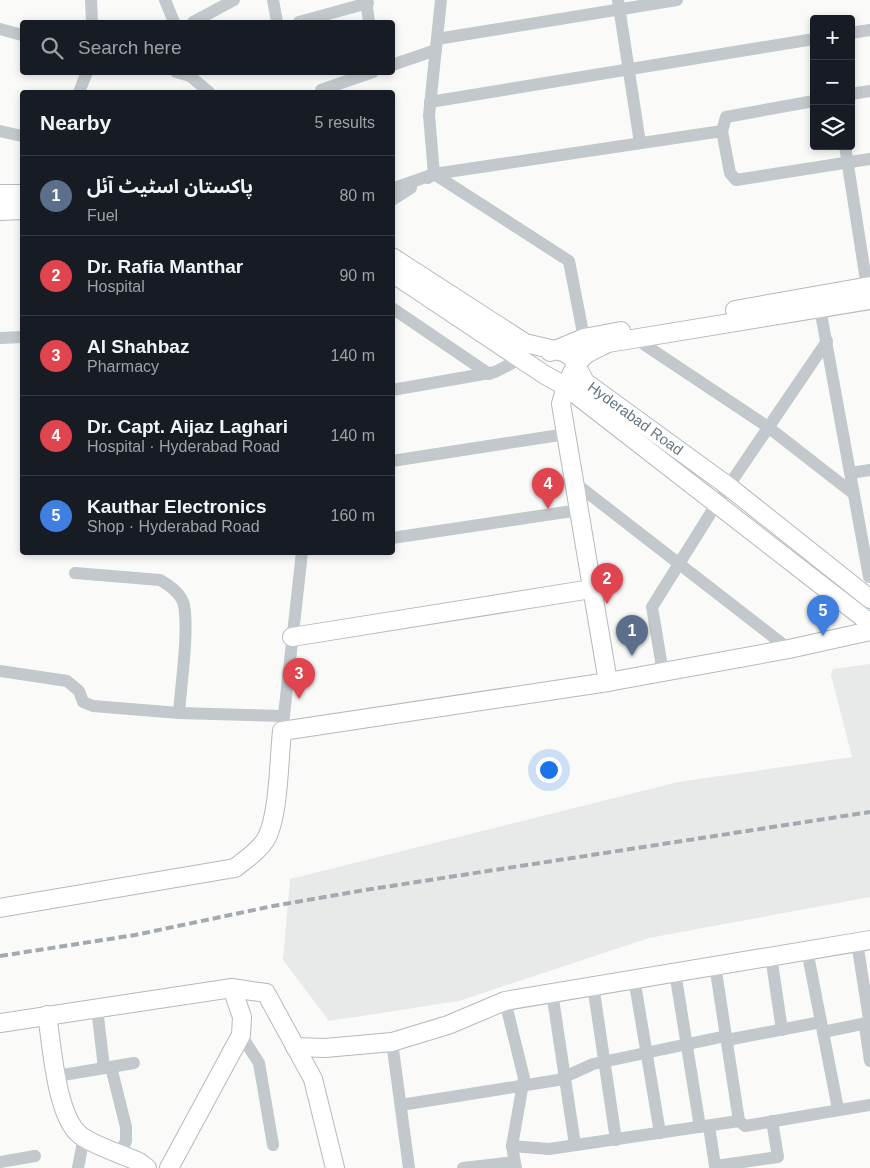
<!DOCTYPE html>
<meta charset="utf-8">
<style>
body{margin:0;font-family:Helvetica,"Noto Sans Arabic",sans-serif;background:#242831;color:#f1f3f6}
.controls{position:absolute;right:15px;top:15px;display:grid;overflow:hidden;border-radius:5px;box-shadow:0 2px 8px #0003}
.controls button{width:45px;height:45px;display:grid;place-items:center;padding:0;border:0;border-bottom:1px solid #363941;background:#171b24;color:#f1f3f6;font:25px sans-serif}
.you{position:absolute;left:548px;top:769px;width:18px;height:18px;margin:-12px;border:4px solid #fff;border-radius:50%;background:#1a73e8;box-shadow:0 0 0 8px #1a73e833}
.badge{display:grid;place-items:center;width:32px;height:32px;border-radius:50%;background:#7c3aed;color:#fff;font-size:16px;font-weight:700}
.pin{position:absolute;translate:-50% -41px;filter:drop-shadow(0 1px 2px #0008)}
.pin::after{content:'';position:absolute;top:26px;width:18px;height:15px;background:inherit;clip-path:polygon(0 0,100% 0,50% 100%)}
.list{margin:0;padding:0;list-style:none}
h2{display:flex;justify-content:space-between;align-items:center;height:65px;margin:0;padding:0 20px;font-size:21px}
h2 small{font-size:16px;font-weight:400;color:#9ea1a6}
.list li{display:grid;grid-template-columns:32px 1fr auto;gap:15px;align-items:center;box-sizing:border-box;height:80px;padding:0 20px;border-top:1px solid #363941}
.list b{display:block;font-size:19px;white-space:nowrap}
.list p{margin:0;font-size:16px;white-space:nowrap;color:#9ea1a6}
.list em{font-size:16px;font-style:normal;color:#9ea1a6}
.icon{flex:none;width:28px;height:28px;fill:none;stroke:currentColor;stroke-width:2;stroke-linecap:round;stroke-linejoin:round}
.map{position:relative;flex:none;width:870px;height:1168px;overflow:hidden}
.search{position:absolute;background:#171b24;box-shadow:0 2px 8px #0003;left:20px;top:20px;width:375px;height:55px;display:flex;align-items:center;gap:12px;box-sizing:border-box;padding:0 18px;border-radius:5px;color:#9ea1a6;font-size:19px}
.panel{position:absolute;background:#171b24;box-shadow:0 2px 8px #0003;left:20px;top:90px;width:375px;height:465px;border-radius:5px}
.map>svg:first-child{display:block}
.built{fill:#e8e9e9}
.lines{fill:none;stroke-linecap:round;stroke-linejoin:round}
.secondary-casing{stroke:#b3babf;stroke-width:20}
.street{stroke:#c3c8cc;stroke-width:12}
.secondary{stroke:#fff;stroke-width:18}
.rail{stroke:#a2aab0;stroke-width:4;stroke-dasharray:8 4;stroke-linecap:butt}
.labels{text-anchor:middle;stroke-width:5;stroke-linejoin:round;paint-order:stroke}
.street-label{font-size:15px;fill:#657683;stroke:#fff}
</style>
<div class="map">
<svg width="870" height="1168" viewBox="0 0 870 1168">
<rect width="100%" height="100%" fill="#fafaf8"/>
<polygon class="built" points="870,664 870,897 649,938 459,1001 329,1021 283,960 290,879 678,782 852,757 831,675 833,669"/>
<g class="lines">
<defs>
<g id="secondary">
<polyline points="0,194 22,194"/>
<polyline points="0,211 22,210"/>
<path id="s1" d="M392 257 525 343 563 352 572 357 585 382 728 486 870 599"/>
<polyline points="392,273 545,375 565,386 870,623"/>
<polyline points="735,310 870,286"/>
<polyline points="550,352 584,338 621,331"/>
<polyline points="292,637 591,589"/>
<polyline points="608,682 789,649 870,631"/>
<path d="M0 908 235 868C246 859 259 851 266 839 279 816 279 758 282 731L608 682 561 404C565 388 571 369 583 357 589 351 601 347 608 343L870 300"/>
<path d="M47 1015C52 1045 56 1116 80 1135 94 1146 122 1154 139 1162L147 1168"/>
<polyline points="0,1023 232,988 266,993 313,1079 335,1168"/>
<polyline points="295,1047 325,1048 392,1042 448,1025 505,1001 870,940"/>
<polyline points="169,1168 241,1035 242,1017 232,988"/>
</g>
</defs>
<use href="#secondary" class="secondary-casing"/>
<g class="street">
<polyline points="91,0 92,22"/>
<polyline points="165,0 174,22"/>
<polyline points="273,0 277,22"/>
<polyline points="366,0 369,22"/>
<polyline points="618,0 640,143"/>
<polyline points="193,22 234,0"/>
<polyline points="299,22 368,3"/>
<polyline points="0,29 22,35"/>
<polyline points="851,33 870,30"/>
<polyline points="437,39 677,0"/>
<polyline points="392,65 436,50"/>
<polyline points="176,72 190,76 191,72"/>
<polyline points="190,76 209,92"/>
<polyline points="321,90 373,72"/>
<polyline points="79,92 87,72"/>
<polyline points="851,94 870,91"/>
<polyline points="430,102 814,39"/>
<polyline points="0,131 22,136"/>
<polyline points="722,131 726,117 814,101"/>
<polyline points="845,146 867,287"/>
<polyline points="434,174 569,261 584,338"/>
<polyline points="428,178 434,174 429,115 441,0"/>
<polyline points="392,189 434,174 722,131 730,173 736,180 870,159"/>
<polyline points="392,200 411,188"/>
<polyline points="392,308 489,374"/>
<polyline points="820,308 869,577"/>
<polyline points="0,338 22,337"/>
<polyline points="636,339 768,427 854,494"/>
<polyline points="392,390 495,372 522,358"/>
<polyline points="392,461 566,434"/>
<polyline points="851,473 870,470"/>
<polyline points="575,483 789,649"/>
<polyline points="392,538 579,510"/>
<path d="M75 573 160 580C169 585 181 593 184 605 189 631 181 684 179 713"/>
<polyline points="0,671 67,681 79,691 83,702 93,706 179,713 284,716"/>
<polyline points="663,673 652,607 717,503 827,341"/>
<polyline points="283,724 302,552"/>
<polyline points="857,942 869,1019 865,1027 870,1061"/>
<polyline points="807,950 838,1109"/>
<polyline points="771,956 782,1030"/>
<polyline points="715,965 739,1121"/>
<polyline points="675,972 700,1127"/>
<polyline points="634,978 660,1133"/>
<polyline points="593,985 616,1140"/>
<polyline points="552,992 575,1145"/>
<polyline points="505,1001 524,1078 512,1146 516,1168"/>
<polyline points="97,1008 104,1068"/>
<polyline points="823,1032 867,1023"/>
<polyline points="241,1035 259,1063 273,1145"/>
<polyline points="727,1040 821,1022"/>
<polyline points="392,1042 409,1168"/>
<polyline points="111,1067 126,1127 126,1141 120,1153"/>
<polyline points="57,1076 134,1063"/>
<polyline points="401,1105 558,1080 593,1064 726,1036"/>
<polyline points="709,1126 715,1166 778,1157 772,1121"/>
<polyline points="512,1146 549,1149 739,1121 745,1126 870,1105"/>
<polyline points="0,1162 35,1156"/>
<polyline points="78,1168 84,1137"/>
<polyline points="463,1168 514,1162"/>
</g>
<use href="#secondary" class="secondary"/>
<polyline class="rail" points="0,956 135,935 273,906 365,890 870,812"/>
</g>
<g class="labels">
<g class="street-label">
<text dy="5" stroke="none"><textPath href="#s1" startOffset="298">Hyderabad Road</textPath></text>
</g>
</g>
</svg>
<div class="controls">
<button>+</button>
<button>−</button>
<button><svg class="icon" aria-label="layers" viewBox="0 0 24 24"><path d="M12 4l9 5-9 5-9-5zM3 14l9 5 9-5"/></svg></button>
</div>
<div class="you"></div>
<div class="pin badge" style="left:632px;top:656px;background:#5c6f8a">1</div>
<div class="pin badge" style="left:607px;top:604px;background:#e0444e">2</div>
<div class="pin badge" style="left:299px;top:699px;background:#e0444e">3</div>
<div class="pin badge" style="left:548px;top:509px;background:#e0444e">4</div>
<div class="pin badge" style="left:823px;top:636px;background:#3f7fe0">5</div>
<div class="search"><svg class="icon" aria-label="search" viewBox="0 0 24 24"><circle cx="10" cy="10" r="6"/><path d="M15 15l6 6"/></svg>Search here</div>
<section class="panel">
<h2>Nearby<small>5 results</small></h2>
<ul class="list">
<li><span class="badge" style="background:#5c6f8a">1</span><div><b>پاکستان اسٹیٹ آئل</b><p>Fuel</p></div><em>80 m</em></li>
<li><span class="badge" style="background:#e0444e">2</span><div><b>Dr. Rafia Manthar</b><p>Hospital</p></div><em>90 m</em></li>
<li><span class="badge" style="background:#e0444e">3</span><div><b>Al Shahbaz</b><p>Pharmacy</p></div><em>140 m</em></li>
<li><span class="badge" style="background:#e0444e">4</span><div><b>Dr. Capt. Aijaz Laghari</b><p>Hospital · Hyderabad Road</p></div><em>140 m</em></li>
<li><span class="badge" style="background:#3f7fe0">5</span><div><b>Kauthar Electronics</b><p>Shop · Hyderabad Road</p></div><em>160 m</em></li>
</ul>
</section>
</div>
